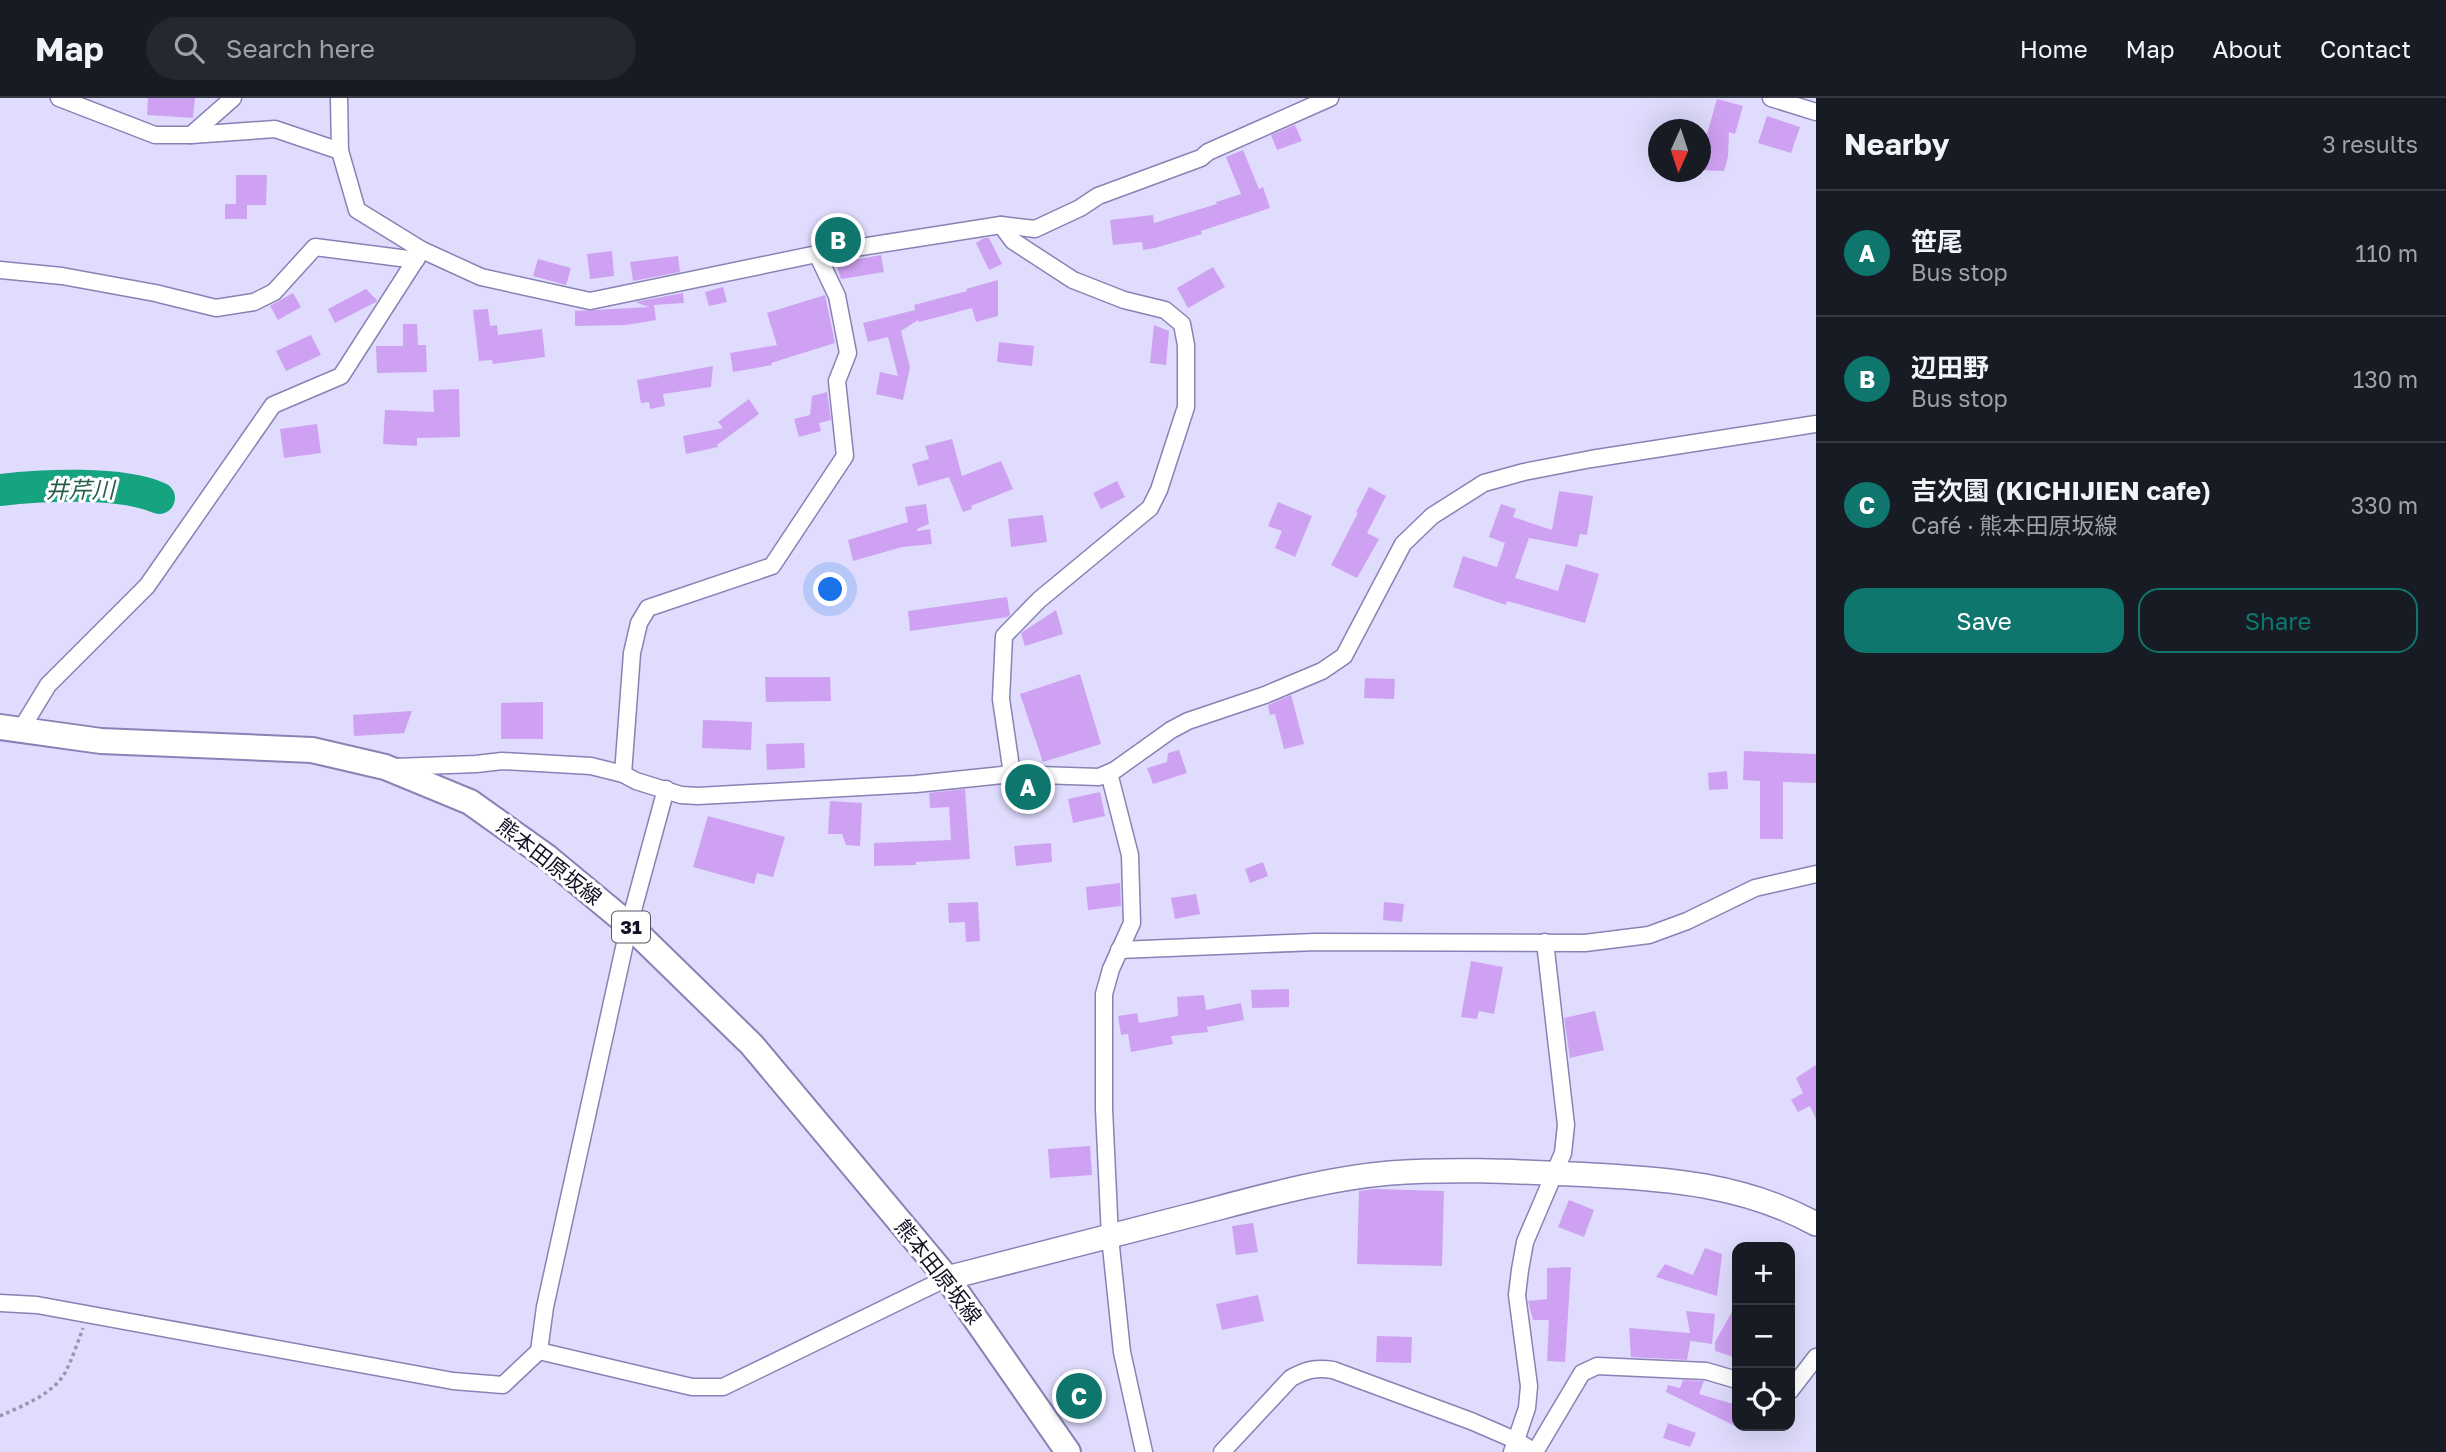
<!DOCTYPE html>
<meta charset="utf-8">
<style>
body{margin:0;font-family:"Golos Text","Noto Sans JP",sans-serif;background:#242831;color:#f1f3f6}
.controls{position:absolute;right:21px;bottom:21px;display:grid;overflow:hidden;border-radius:14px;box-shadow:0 7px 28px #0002}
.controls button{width:63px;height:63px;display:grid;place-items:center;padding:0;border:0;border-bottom:2px solid #363941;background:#171b24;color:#f1f3f6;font:35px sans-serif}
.compass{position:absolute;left:1648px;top:21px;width:63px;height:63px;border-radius:50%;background:#171b24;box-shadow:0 7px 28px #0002;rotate:183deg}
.you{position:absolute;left:831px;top:492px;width:24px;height:24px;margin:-18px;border:5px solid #fff;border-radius:50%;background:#1a73e8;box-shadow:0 0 0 10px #1a73e833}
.badge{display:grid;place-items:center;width:46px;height:46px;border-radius:50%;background:#0f766e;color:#fff;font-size:23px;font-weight:700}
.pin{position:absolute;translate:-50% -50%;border:4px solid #fff;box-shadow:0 2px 7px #0006}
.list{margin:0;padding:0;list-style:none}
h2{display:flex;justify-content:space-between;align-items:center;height:91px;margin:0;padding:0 28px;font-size:30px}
h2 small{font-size:23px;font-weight:400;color:#9ea1a6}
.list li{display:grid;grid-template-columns:46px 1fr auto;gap:21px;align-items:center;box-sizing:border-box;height:126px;padding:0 28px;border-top:2px solid #363941}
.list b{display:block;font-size:26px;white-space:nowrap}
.list p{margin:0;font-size:23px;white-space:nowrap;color:#9ea1a6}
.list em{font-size:23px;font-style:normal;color:#9ea1a6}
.actions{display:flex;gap:14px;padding:21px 28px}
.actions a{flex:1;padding:16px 0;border:2px solid #0f766e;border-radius:21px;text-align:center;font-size:24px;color:#0f766e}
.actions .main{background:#0f766e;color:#fff}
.icon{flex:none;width:38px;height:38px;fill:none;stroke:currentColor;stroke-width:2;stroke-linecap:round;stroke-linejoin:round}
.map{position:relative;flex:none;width:1816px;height:1354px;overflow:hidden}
header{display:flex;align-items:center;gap:42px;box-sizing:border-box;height:98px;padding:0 35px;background:#171b24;border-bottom:2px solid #363941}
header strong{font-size:33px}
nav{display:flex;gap:38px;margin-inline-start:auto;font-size:24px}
.search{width:490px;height:63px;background:#242831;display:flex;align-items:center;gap:18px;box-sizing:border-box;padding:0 24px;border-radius:38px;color:#9ea1a6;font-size:26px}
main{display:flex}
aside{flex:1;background:#171b24}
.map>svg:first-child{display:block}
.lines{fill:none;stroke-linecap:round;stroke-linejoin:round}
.river{stroke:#15a380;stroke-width:32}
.building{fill:#cfa1f2}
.street-casing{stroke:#8882b5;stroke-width:19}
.secondary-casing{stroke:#8882b5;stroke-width:26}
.primary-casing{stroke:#8882b5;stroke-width:28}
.path{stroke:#9996b2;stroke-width:3.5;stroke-dasharray:3.5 3.5;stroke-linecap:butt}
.street{stroke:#fff;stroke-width:16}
.secondary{stroke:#fff;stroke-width:23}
.primary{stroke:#fff;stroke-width:24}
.labels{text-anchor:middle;stroke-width:6;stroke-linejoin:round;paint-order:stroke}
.shield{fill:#fff;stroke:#5a5865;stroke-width:2}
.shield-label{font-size:19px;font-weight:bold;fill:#131023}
.street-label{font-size:21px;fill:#131023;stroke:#fff}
.water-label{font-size:23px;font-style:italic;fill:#2a5c4c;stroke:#fff}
</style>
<header>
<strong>Map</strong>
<div class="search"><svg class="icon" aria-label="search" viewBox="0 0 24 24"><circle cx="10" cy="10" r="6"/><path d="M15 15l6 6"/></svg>Search here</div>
<nav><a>Home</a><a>Map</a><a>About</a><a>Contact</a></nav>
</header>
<main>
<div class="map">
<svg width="1816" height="1354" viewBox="0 0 1816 1354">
<rect width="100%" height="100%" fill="#dfdcfd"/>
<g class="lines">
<path class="river" d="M0 392C42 387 121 383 159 400"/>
</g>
<g class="building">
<polygon points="148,0 195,0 193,20 147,17"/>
<polygon points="1717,1 1743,8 1735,36 1729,34 1728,59 1724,73 1700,72 1700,43 1705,43"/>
<polygon points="1767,18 1800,29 1791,55 1758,45"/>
<polygon points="1295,27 1302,43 1277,52 1271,37"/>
<polygon points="1243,52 1259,91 1263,89 1270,110 1201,133 1202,136 1155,150 1143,152 1142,144 1113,147 1110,122 1153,117 1154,125 1217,106 1216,104 1241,96 1226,59"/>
<polygon points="236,77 267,77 266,107 247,107 247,121 225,121 225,106 236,106"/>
<polygon points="984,140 989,140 1002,166 989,172 976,145"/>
<polygon points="612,153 614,178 590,181 587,156"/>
<polygon points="881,157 884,174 841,181 836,165"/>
<polygon points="678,158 680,174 633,183 630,164"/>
<polygon points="538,161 571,170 566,187 533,178"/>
<polygon points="1213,169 1225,189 1188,210 1177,190"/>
<polygon points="998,182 998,218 976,224 972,210 919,224 918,222 901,233 910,269 903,302 876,296 880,274 898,278 888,239 868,244 863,225 915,212 914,207 967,193 966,191"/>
<polygon points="723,189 727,204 709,208 705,194"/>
<polygon points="366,191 377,202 376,204 335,225 328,211"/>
<polygon points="293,195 301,209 278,222 270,208"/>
<polygon points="683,195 684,205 654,207 656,222 626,227 575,228 575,213 649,209 635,204"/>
<polygon points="825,197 835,245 771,265 772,267 733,274 730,255 777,247 767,215"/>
<polygon points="488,211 490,228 497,227 498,237 542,231 545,259 493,266 492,262 479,263 473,212"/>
<polygon points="403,226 417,226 418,247 426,247 427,274 377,275 376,248 403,248"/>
<polygon points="1154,227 1169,233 1166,267 1150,265"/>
<polygon points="311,237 321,257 286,273 276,253"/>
<polygon points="999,244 1034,248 1032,268 997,264"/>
<polygon points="713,268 711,289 663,296 665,308 650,311 649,304 641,305 637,282"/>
<polygon points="459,291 460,339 417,340 417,348 383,346 385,312 434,314 433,292"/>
<polygon points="827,294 831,322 819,325 821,333 799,339 794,321 810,317 812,298"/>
<polygon points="749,301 759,316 717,347 718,349 686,356 683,338 723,330 718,324"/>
<polygon points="317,326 321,355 284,360 280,331"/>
<polygon points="952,341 962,378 1001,363 1013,391 971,408 972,411 963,414 949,379 918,388 912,366 929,361 925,348"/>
<polygon points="1117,383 1125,399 1101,411 1093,395"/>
<polygon points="1369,389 1386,398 1367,435 1379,441 1357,480 1331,467 1358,415 1356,414"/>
<polygon points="1559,393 1593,398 1587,437 1580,436 1577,449 1529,440 1515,480 1558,493 1566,466 1599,476 1585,525 1507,503 1506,507 1453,489 1463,458 1497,469 1505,445 1489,439 1501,406 1516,411 1513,419 1552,432"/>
<polygon points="1278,404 1312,418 1295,459 1275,450 1282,433 1268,428"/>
<polygon points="926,406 929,426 917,431 917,433 930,431 932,446 902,449 853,463 848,442 908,424 905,409"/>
<polygon points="1043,417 1047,444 1011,449 1008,421"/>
<polygon points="1007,499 1010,517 1008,519 910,533 908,513"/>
<polygon points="1056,512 1063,536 1025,548 1021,535"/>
<polygon points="1080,576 1101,646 1043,664 1020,596"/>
<polygon points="765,579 830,579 831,603 766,604"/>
<polygon points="1365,580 1395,581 1394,601 1364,600"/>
<polygon points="1291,597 1304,646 1284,651 1275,616 1270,617 1268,607"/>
<polygon points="543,604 543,641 501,641 501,605"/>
<polygon points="412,613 404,635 354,638 353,617"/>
<polygon points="703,622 752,624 751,652 702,650"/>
<polygon points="804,645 805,670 767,672 766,646"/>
<polygon points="1179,652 1187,675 1153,686 1147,670 1167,664 1168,655"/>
<polygon points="1744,653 1816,656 1816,685 1783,684 1783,741 1760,741 1760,683 1743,682"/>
<polygon points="1727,673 1728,691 1709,692 1708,675"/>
<polygon points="965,691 970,761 916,764 916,767 874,768 874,745 951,742 949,709 930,710 929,695"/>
<polygon points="1100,694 1105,718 1073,725 1068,701"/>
<polygon points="830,703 862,705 860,748 846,747 842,736 828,736"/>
<polygon points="708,718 785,739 773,779 757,775 754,786 693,769"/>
<polygon points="1051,745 1052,764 1016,768 1014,748"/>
<polygon points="1263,764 1268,778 1250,785 1245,771"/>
<polygon points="1120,785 1121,808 1088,812 1086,789"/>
<polygon points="1196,796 1200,816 1175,821 1171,800"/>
<polygon points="978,804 980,843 966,844 965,824 949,825 948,805"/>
<polygon points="1384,804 1404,806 1402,824 1383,822"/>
<polygon points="1471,863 1503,869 1494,916 1479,913 1477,921 1461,919"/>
<polygon points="1289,891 1289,909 1252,910 1251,892"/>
<polygon points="1204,897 1206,912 1241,905 1244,922 1207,929 1208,934 1171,938 1173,946 1131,954 1128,936 1121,937 1118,918 1137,915 1139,925 1178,918 1177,899"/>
<polygon points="1595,913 1604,952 1570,960 1564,920"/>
<polygon points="1816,967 1816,1021 1810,1008 1798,1014 1791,1002 1803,995 1796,980"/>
<polygon points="1090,1048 1092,1077 1050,1080 1048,1051"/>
<polygon points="1374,1091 1444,1093 1442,1168 1357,1166 1359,1093"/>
<polygon points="1569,1102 1594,1112 1584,1139 1558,1129"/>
<polygon points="1253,1125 1258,1154 1236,1157 1232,1128"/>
<polygon points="1705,1150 1722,1156 1717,1198 1656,1179 1665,1166 1693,1177"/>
<polygon points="1571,1169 1565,1264 1547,1263 1549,1222 1533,1222 1528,1203 1547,1201 1547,1170"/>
<polygon points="1258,1197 1264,1223 1222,1232 1216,1206"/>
<polygon points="1737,1205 1737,1260 1715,1253 1715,1244"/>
<polygon points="1686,1213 1715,1216 1712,1246 1691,1243 1691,1240 1687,1262 1631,1259 1629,1230 1690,1235"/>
<polygon points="1377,1238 1412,1239 1411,1265 1376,1264"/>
<polygon points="1083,1279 1098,1310 1074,1319 1060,1285"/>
<polygon points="1683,1282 1704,1283 1699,1296 1737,1307 1737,1329 1666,1294 1668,1287 1680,1290"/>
<polygon points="1668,1325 1696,1335 1690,1349 1663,1340"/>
</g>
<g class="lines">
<defs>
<g id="street">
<polyline points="59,0 155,37 191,37 275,31 340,53"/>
<polyline points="339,0 340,53 357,112 422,152 481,179 590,203 817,156 1001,127 1035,131 1080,110 1098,98 1201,60 1208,54 1330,0"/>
<polyline points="1771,0 1816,14"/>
<polyline points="191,37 233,0"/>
<polyline points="1001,127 1013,143 1073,182 1124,202 1165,212 1182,226 1186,247 1186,309 1159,392 1150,410 1039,502 1004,538 1001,601 1012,676"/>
<polyline points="0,172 62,178 155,195 216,210 254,204 274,194 315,149 416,162"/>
<polyline points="20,633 48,587 147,488 273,307 341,278 422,152"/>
<polyline points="395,669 476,666 502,663 591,668 623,676 636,683 681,697 698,698 916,686 1012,676 1099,679 1115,672 1171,632 1188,623 1265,597 1322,573 1344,558 1403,446 1432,418 1484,385 1524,374 1591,361 1816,326"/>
<polyline points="1109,675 1130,757 1132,825 1111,871 1104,896 1104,1011 1110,1139 1122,1254 1144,1354"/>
<polyline points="623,676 632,555 639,525 648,510 772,468 845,358 837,283 848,255 837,198 817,156"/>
<polyline points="1119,852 1316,844 1585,845 1649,837 1687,823 1755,790 1816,776"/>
<polyline points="0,1205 37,1207 453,1283 503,1287 539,1253 545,1209 629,827 666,691"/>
<polyline points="539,1253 692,1289 723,1289 947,1180"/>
<polyline points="1790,1293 1816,1259"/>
<path d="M1222 1354 1291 1280C1306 1272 1316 1269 1333 1272L1471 1323 1515 1342 1535 1354"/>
<polyline points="1512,1354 1527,1310 1529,1288 1517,1197 1520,1172 1525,1144 1563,1055 1566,1027 1545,844"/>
<polyline points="1535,1354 1582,1275 1597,1268 1706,1273 1737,1282"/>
</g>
<path id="secondary" d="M947 1180C1027 1160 1107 1139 1188 1118 1254 1101 1321 1081 1390 1075 1456 1070 1524 1074 1591 1077 1670 1081 1745 1087 1816 1126"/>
<polyline id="primary" points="0,629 101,643 312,652 385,669 470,704 547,759 629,827 752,947 947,1180 1068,1354"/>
</defs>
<use href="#street" class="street-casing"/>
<use href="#secondary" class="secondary-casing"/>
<use href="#primary" class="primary-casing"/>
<path class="path" d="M0 1318C24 1307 55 1296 67 1271 73 1258 78 1244 83 1230"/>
<use href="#street" class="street"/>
<use href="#secondary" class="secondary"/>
<use href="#primary" class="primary"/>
</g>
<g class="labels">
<rect class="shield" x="612" y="813.5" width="38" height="31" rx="5"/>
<g class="shield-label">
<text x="631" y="836">31</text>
</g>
<g class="street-label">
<text transform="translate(549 764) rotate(38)" y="7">熊本田原坂線</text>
<text transform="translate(938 1174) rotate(52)" y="7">熊本田原坂線</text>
</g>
<g class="water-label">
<text x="80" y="400">井芹川</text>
</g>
</g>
</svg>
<div class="controls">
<button>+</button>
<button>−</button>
<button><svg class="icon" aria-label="locate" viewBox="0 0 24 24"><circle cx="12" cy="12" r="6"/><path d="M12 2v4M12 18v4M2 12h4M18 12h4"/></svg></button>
</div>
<svg class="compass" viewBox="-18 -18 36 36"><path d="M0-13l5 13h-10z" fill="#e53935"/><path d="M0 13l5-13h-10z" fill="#9ea1a6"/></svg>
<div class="you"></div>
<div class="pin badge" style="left:1028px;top:689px">A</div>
<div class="pin badge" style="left:838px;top:142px">B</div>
<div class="pin badge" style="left:1079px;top:1298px">C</div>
</div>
<aside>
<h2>Nearby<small>3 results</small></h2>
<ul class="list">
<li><span class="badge">A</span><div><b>笹尾</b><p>Bus stop</p></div><em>110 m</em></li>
<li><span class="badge">B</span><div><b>辺田野</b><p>Bus stop</p></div><em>130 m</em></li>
<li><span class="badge">C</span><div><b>吉次園 (KICHIJIEN cafe)</b><p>Café · 熊本田原坂線</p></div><em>330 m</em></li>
</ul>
<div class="actions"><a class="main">Save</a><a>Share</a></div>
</aside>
</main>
